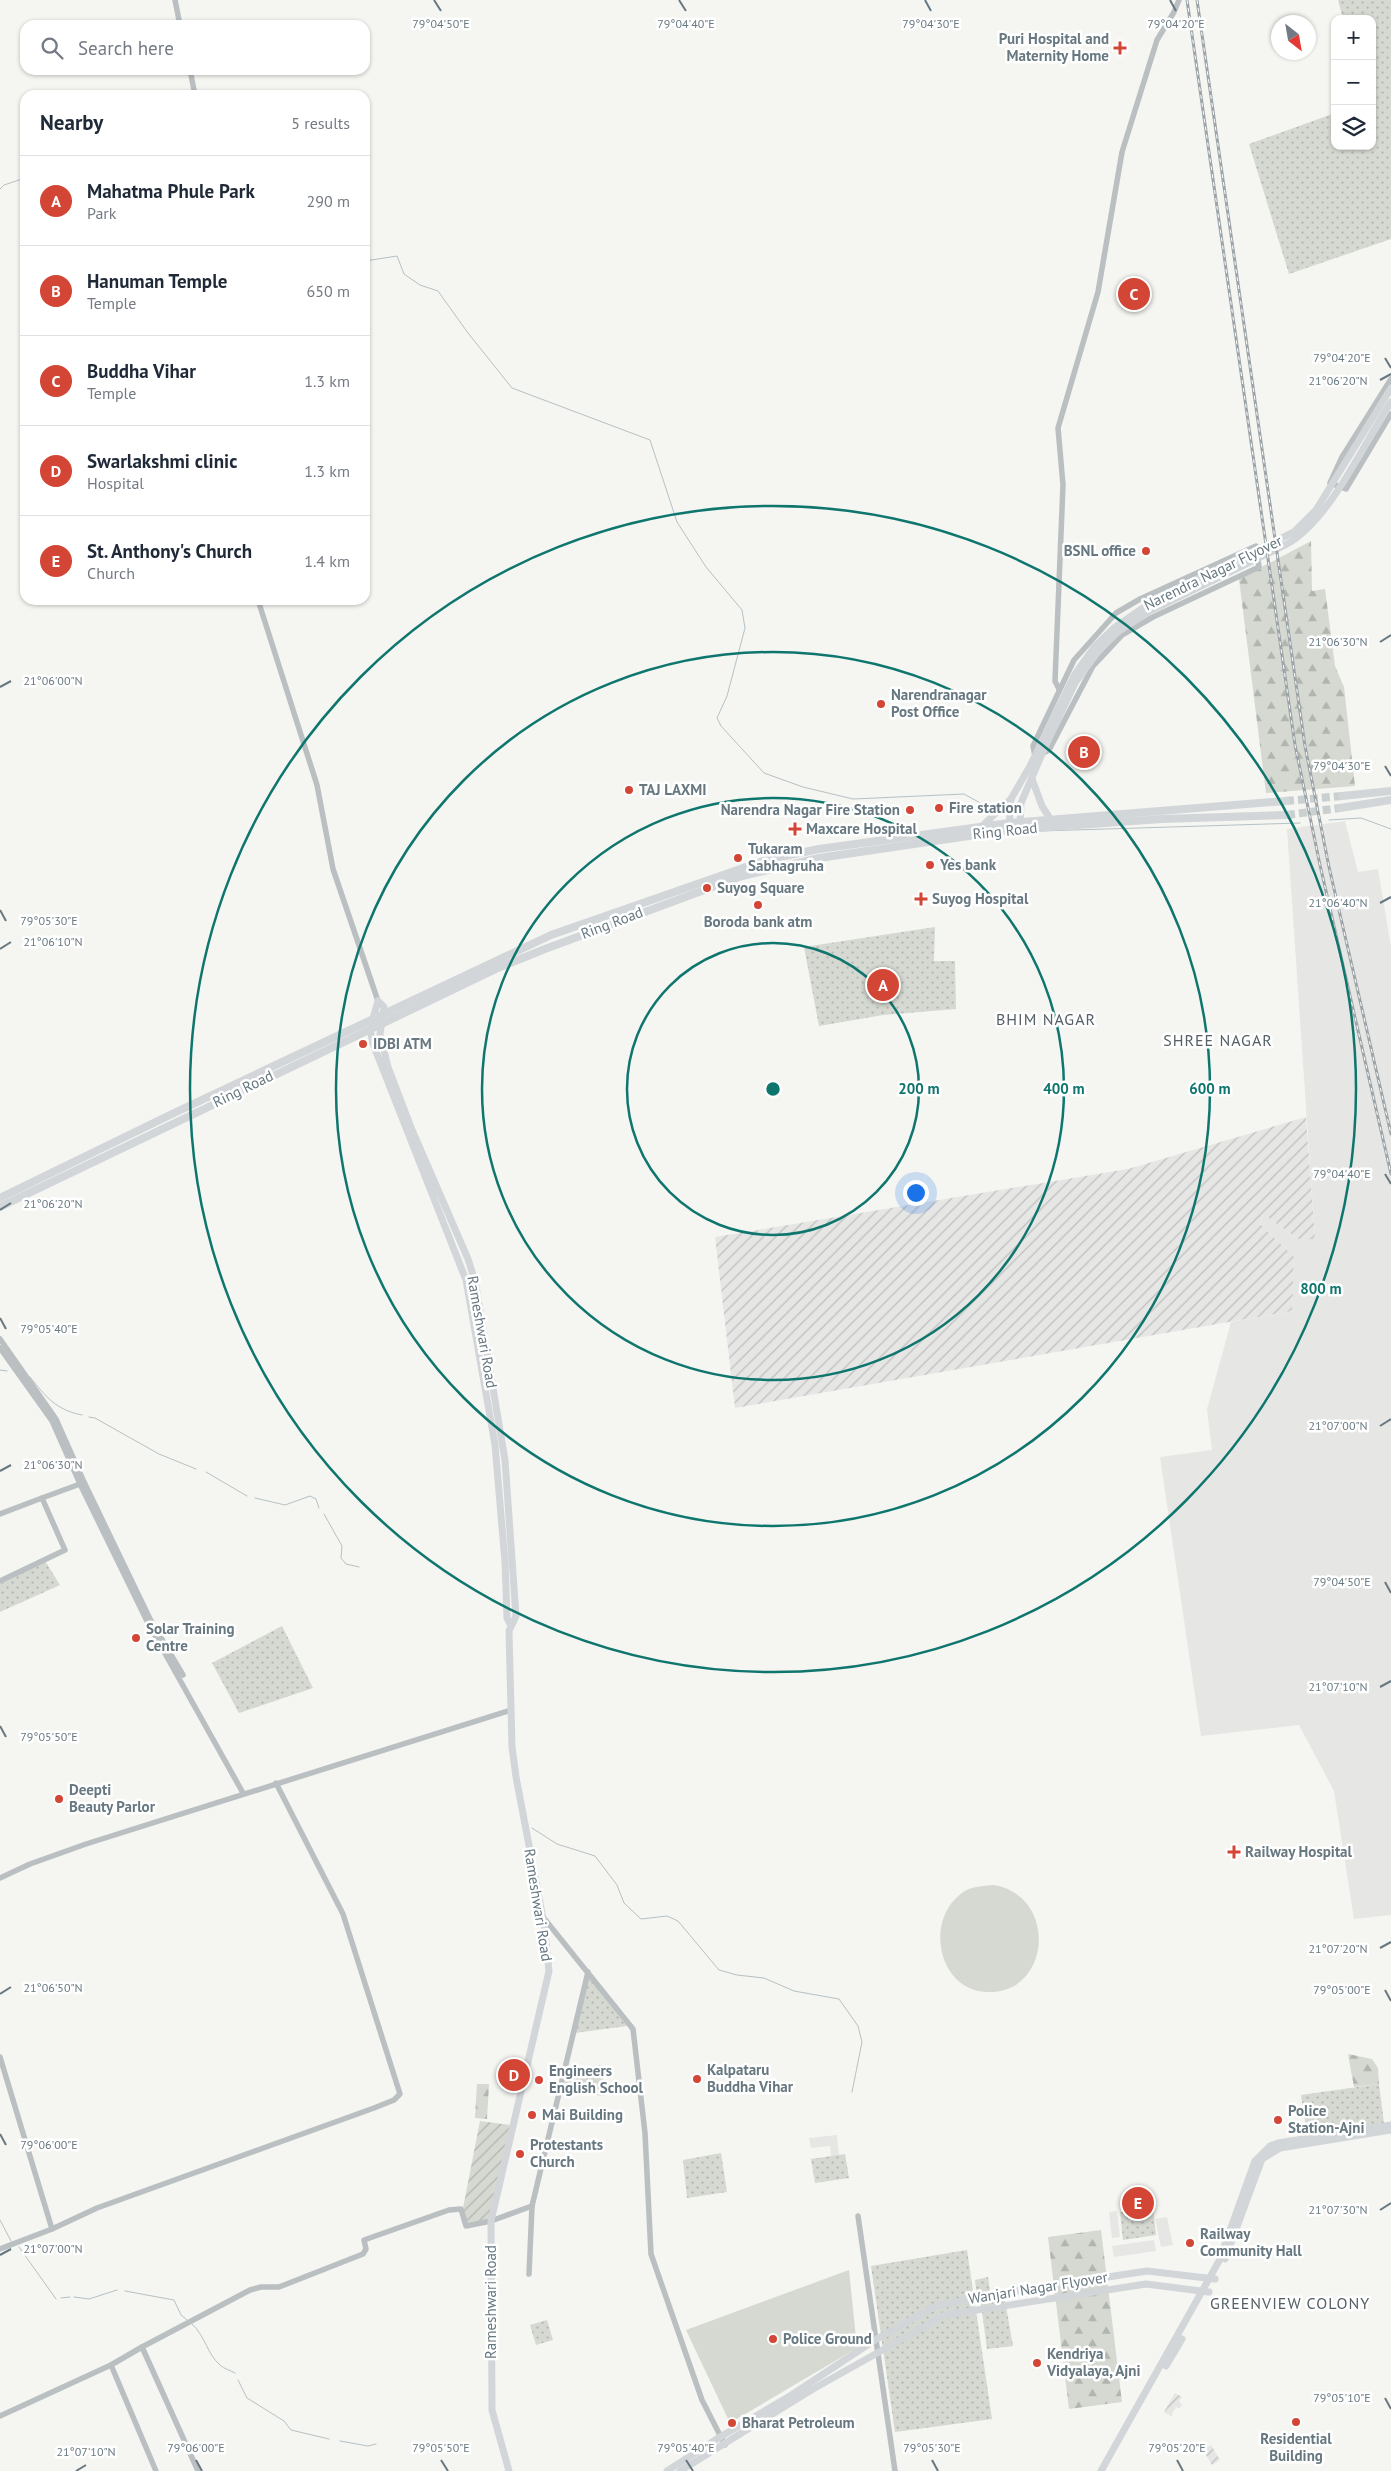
<!DOCTYPE html>
<meta charset="utf-8">
<style>
body{margin:0;font-family:"PT Sans",sans-serif;background:#f2f2f3;color:#1f2937}
.controls{position:absolute;right:15px;top:15px;display:grid;overflow:hidden;border-radius:10px;box-shadow:0 1px 4px #0004}
.controls button{width:45px;height:45px;display:grid;place-items:center;padding:0;border:0;border-bottom:1px solid #e0e1e3;background:#fff;color:#1f2937;font:25px sans-serif}
.compass{position:absolute;left:1271px;top:15px;width:45px;height:45px;border-radius:50%;background:#fff;box-shadow:0 1px 4px #0004;rotate:149deg}
.you{position:absolute;left:915px;top:1192px;width:18px;height:18px;margin:-12px;border:4px solid #fff;border-radius:50%;background:#1a73e8;box-shadow:0 0 0 8px #1a73e833}
.badge{display:grid;place-items:center;width:32px;height:32px;border-radius:50%;background:#d34534;color:#fff;font-size:16px;font-weight:700}
.pin{position:absolute;translate:-50% -50%;border:2px solid #fff;box-shadow:0 1px 5px #0006}
.list{margin:0;padding:0;list-style:none}
h2{display:flex;justify-content:space-between;align-items:center;height:65px;margin:0;padding:0 20px;font-size:21px}
h2 small{font-size:16px;font-weight:400;color:#747a83}
.list li{display:grid;grid-template-columns:32px 1fr auto;gap:15px;align-items:center;box-sizing:border-box;height:90px;padding:0 20px;border-top:1px solid #e0e1e3}
.list b{display:block;font-size:19px;white-space:nowrap}
.list p{margin:0;font-size:16px;white-space:nowrap;color:#747a83}
.list em{font-size:16px;font-style:normal;color:#747a83}
.icon{flex:none;width:28px;height:28px;fill:none;stroke:currentColor;stroke-width:2;stroke-linecap:round;stroke-linejoin:round}
.map{position:relative;flex:none;width:1391px;height:2471px;overflow:hidden}
.search{position:absolute;background:#fff;box-shadow:0 1px 4px #0004;left:20px;top:20px;width:350px;height:55px;display:flex;align-items:center;gap:12px;box-sizing:border-box;padding:0 18px;border-radius:15px;color:#747a83;font-size:19px}
.panel{position:absolute;background:#fff;box-shadow:0 1px 4px #0004;left:20px;top:90px;width:350px;height:515px;border-radius:15px}
.map>svg:first-child{display:block}
.built{fill:#e6e6e5}
.industrial{fill:url(#industrial-furrows)}
.grass{fill:url(#grass-dots)}
.forest{fill:url(#forest-firs)}
.garden{fill:url(#garden-furrows)}
.pitch{fill:#d5d9d1}
.lines{fill:none;stroke-linecap:round;stroke-linejoin:round}
.stream{stroke:#b5c1c4;stroke-width:1}
.highway-tunnel{stroke:#cad0d0;stroke-width:8;stroke-dasharray:8 4;stroke-linecap:butt}
.minor{stroke:#babfc1;stroke-width:5.5}
.major{stroke:#d2d6d9;stroke-width:7}
.highway{stroke:#d2d6d9;stroke-width:8}
.rail-casing{stroke:#9ca4a7;stroke-width:3}
.rail{stroke:#fff;stroke-width:1;stroke-dasharray:4;stroke-linecap:butt}
.ticks{fill:none;stroke:#677880;stroke-width:2}
.ring{fill:none;stroke:#0f766e;stroke-width:2.5}
.poi-dot{fill:#d34534;stroke:#fff;stroke-width:2}
.labels{text-anchor:middle;stroke-width:5;stroke-linejoin:round;paint-order:stroke}
.poi-label{font-size:15px;font-weight:bold;fill:#677880;stroke:#fff;text-anchor:start}
.street-label{font-size:15px;fill:#677880;stroke:#fff}
.neighbourhood-label{font-size:16px;letter-spacing:1px;fill:#546066;stroke:#fff}
.ticks-label{font-size:12px;text-anchor:middle;fill:#677880;stroke:#fff;stroke-width:5;stroke-linejoin:round;paint-order:stroke}
.centre{fill:#0f766e;stroke:#fff;stroke-width:2.5}
.ring-label{font-size:15px;text-anchor:middle;font-weight:bold;fill:#0f766e;stroke:#fff;stroke-width:5;stroke-linejoin:round;paint-order:stroke}
</style>
<div class="map">
<svg width="1391" height="2471" viewBox="0 0 1391 2471">
<defs>
<pattern id="industrial-furrows" width="10" height="10" patternUnits="userSpaceOnUse" patternTransform="scale(1.25)"><rect width="10" height="10" fill="#e6e6e5"/><path d="M-1 1l2-2M0 10L10 0M9 11l2-2" fill="none" stroke="#bebfbf"/></pattern>
<pattern id="grass-dots" width="8" height="8" patternUnits="userSpaceOnUse" patternTransform="scale(1.25)"><rect width="8" height="8" fill="#d5d9d1"/><path d="M2 2h.1M6 6h.1" fill="none" stroke="#b1b5af" stroke-width="1.8" stroke-linecap="round"/></pattern>
<pattern id="forest-firs" width="22" height="20" patternUnits="userSpaceOnUse" patternTransform="scale(1.25)"><rect width="22" height="20" fill="#d5d9d1"/><path d="M5 1l3.5 6h-7zM16 11l3.5 6h-7z" fill="#b1b5af"/></pattern>
<pattern id="garden-furrows" width="10" height="10" patternUnits="userSpaceOnUse" patternTransform="scale(1.25)"><rect width="10" height="10" fill="#d5d9d1"/><path d="M-1 1l2-2M0 10L10 0M9 11l2-2" fill="none" stroke="#b1b5af"/></pattern>
</defs>
<rect width="100%" height="100%" fill="#f5f5f2"/>
<g class="built">
<polygon points="1345,821 1358,872 1378,869 1391,947 1391,1915 1354,1919 1334,1791 1299,1725 1201,1736 1160,1457 1212,1450 1207,1409 1231,1322 1292,1311 1294,1257 1260,1224 1263,1214 1300,1240 1315,1238 1287,829"/>
<polygon points="837,2135 839,2155 831,2156 830,2146 811,2148 809,2138"/>
<polygon points="1153,2192 1155,2204 1122,2210 1120,2198"/>
<polygon points="1117,2211 1120,2237 1112,2238 1109,2212"/>
<polygon points="1167,2217 1173,2245 1161,2247 1155,2219"/>
<polygon points="1154,2240 1156,2251 1114,2257 1112,2246"/>
</g>
<g class="industrial">
<polygon points="1306,1117 1315,1239 1300,1240 1263,1214 1260,1224 1294,1257 1292,1311 735,1408 715,1237 1128,1169"/>
<polygon points="1175,2393 1182,2397 1179,2402 1182,2404 1179,2408 1176,2407 1171,2416 1164,2412"/>
<polygon points="1211,2445 1220,2460 1212,2465 1203,2450"/>
</g>
<g class="grass">
<polygon points="1338,0 1391,0 1391,239 1289,274 1249,144 1335,113 1335,146 1372,146 1372,19 1343,19"/>
<polygon points="935,927 934,961 955,961 956,1009 883,1015 819,1026 804,947"/>
<polygon points="45,1561 60,1585 0,1612 0,1584"/>
<polygon points="282,1626 313,1688 239,1713 212,1663"/>
<polygon points="588,1975 627,2026 575,2033"/>
<polygon points="602,2065 605,2096 564,2092 567,2069"/>
<polygon points="1379,2084 1384,2123 1307,2134 1301,2095"/>
<polygon points="721,2153 727,2192 687,2198 683,2160"/>
<polygon points="845,2154 849,2178 815,2183 811,2159"/>
<polygon points="1153,2208 1156,2235 1123,2240 1120,2212"/>
<polygon points="967,2250 992,2419 895,2432 871,2266"/>
<polygon points="988,2277 991,2296 1004,2295 1013,2346 987,2349 980,2297 977,2296 975,2280"/>
<polygon points="547,2320 553,2340 536,2345 530,2325"/>
</g>
<g class="forest">
<polygon points="1311,541 1312,591 1325,589 1335,666 1344,687 1355,786 1266,793 1239,579"/>
<polygon points="1348,2054 1372,2059 1378,2068 1379,2084 1354,2087"/>
<polygon points="477,2084 489,2084 487,2119 475,2118"/>
<polygon points="1101,2230 1122,2402 1069,2409 1048,2237"/>
</g>
<polygon class="garden" points="480,2121 510,2125 489,2219 467,2223 463,2208"/>
<g class="pitch">
<path d="M994 1885C1058 1896 1051 1993 989 1992 937 1992 923 1917 965 1891 974 1886 984 1886 994 1885Z"/>
<polygon points="849,2270 857,2348 730,2423 686,2330"/>
</g>
<g class="lines">
<g class="stream">
<polyline points="0,189 4,185 25,178"/>
<polyline points="365,261 397,256 404,274 420,285 438,291 468,333 512,388 650,440 677,522 706,567 742,610 745,628 727,696 717,718 721,726 764,773 803,787 853,799 964,794 993,810"/>
<polyline points="1329,820 1361,818 1391,829"/>
<polyline points="1041,831 1300,823"/>
<polyline points="0,1370 7,1371"/>
<path d="M30 1377C46 1397 56 1410 82 1415"/>
<polyline points="89,1417 95,1418 159,1454 196,1469"/>
<polyline points="206,1472 247,1496"/>
<polyline points="255,1498 285,1505 310,1496 316,1499 319,1508"/>
<polyline points="324,1514 342,1546 341,1558 346,1564 359,1567"/>
<polyline points="532,1828 557,1844 595,1856 617,1885 624,1903 641,1919 667,1916 678,1921 719,1970 737,1975 764,1978 794,1991 839,1999 858,2026 862,2042 852,2092"/>
<polyline points="0,2220 11,2241"/>
<polyline points="19,2247 56,2299"/>
<polyline points="125,2291 174,2300 181,2315 187,2320"/>
<polyline points="74,2297 89,2299 117,2290"/>
<polyline points="61,2298 70,2297"/>
<path d="M192 2324C206 2337 207 2354 220 2365 224 2369 230 2370 235 2373"/>
<polyline points="238,2380 247,2398 284,2421 291,2430 329,2439"/>
<polyline points="340,2441 368,2446 376,2444"/>
</g>
<g class="highway-tunnel">
<polyline points="1286,801 1342,796"/>
<polyline points="1287,815 1340,808"/>
</g>
<g class="minor">
<polyline points="175,0 180,25"/>
<polyline points="190,70 195,95"/>
<polyline points="1391,379 1342,457 1330,483 1346,489 1391,414"/>
<polyline points="258,600 317,785 333,869 378,1001"/>
<polyline points="1059,689 1055,681 1063,485 1058,428 1098,292 1122,152 1157,40 1174,12 1179,0"/>
<polyline points="1035,756 1033,746 1074,660 1116,613 1140,599 1256,546 1259,567 1153,617 1122,635 1093,666 1049,750 1043,753"/>
<polyline points="0,1339 56,1419 84,1482 151,1621 183,1675"/>
<polyline points="0,1348 52,1421 80,1484 148,1623 243,1793"/>
<polyline points="42,1498 80,1484"/>
<polyline points="0,1514 42,1498 65,1550 0,1581"/>
<polyline points="0,1878 30,1864 86,1844 511,1710"/>
<polyline points="543,1917 633,2029 645,2133 651,2254 702,2400 725,2445"/>
<polyline points="0,2057 52,2229 0,2249"/>
<polyline points="858,2216 895,2471"/>
<polyline points="52,2229 97,2208 374,2108 394,2100 400,2094 343,1914 276,1783"/>
<polyline points="529,2274 532,2206"/>
<polyline points="142,2347 250,2290 261,2287 279,2287 363,2254 366,2249 364,2240 449,2210 461,2209 466,2226 491,2221 532,2206 588,1972"/>
<polyline points="111,2365 142,2347 198,2471"/>
<polyline points="0,2416 111,2365 156,2471"/>
</g>
<g class="major">
<polyline points="1032,779 1042,806 1051,820"/>
<path d="M1020 826 1021 803 1045 747 1075 683 1100 649 1119 631 1150 611 1287 544C1330 520 1364 443 1391 402"/>
<polyline points="981,827 1011,799 1030,766 1075,674 1095,646 1114,628 1156,599 1294,532 1316,510 1391,388"/>
<polyline points="1009,828 1011,799"/>
<polyline points="1225,2259 1262,2159 1280,2148 1391,2130"/>
<polyline points="1166,2366 1182,2339"/>
<polyline points="509,2471 492,2410 491,2221 549,1971 544,1924 516,1777 512,1747 509,1631 516,1616 505,1460 475,1281 468,1259 412,1130 388,1067 380,1034 384,1007 378,1001 370,1029 373,1044 466,1280 495,1445 505,1562 507,1618 511,1626"/>
<polyline points="667,2471 720,2437 790,2396 875,2340 936,2306 991,2295 1147,2271 1215,2279"/>
<polyline points="680,2471 813,2389 945,2315 1146,2284 1209,2292"/>
<polyline points="1101,2471 1219,2261 1255,2161 1270,2146 1278,2143 1391,2125"/>
</g>
<g class="highway">
<polyline points="1342,796 1391,791"/>
<polyline points="1340,808 1391,800"/>
<polyline points="0,1198 172,1114 551,935 766,860 819,849 1009,823 1286,801"/>
<polyline points="0,1207 498,968 545,949 742,876 819,858 1009,830 1161,819 1287,815"/>
</g>
<defs>
<g id="rail">
<polyline points="1187,0 1295,745 1320,865 1391,1174"/>
<polyline points="1197,0 1305,746 1329,867 1391,1134"/>
</g>
</defs>
<use href="#rail" class="rail-casing"/>
<use href="#rail" class="rail"/>
</g>
<path class="ticks" d="M434 0 441 11M679 0 686 11M925 0 931 11M1170 0 1176 11M1385 358 1391 368M1380 380 1391 374M1380 642 1391 635M0 687 11 681M1385 766 1391 776M1380 903 1391 897M0 910 6 921M0 949 11 942M1385 1174 1391 1184M0 1210 11 1203M0 1318 6 1329M1380 1426 1391 1419M0 1471 11 1465M1385 1582 1391 1593M1380 1687 1391 1681M0 1726 6 1737M1380 1948 1391 1942M1385 1990 1391 2001M0 1994 11 1987M0 2134 6 2145M1380 2210 1391 2203M0 2255 11 2249M1385 2398 1391 2409M196 2460 202 2471M441 2460 448 2471M686 2460 693 2471M932 2460 938 2471M1177 2460 1183 2471M76 2471 86 2465"/>
<g class="ring">
<circle cx="773" cy="1089" r="146"/>
<circle cx="773" cy="1089" r="291"/>
<circle cx="773" cy="1089" r="437"/>
<circle cx="773" cy="1089" r="583"/>
</g>
<g class="poi-dot">
<path d="M1117.5 40.5h5v5h5v5h-5v5h-5v-5h-5v-5h5z"/>
<circle cx="1146" cy="551" r="5"/>
<circle cx="881" cy="704" r="5"/>
<circle cx="629" cy="790" r="5"/>
<circle cx="939" cy="808" r="5"/>
<circle cx="910" cy="810" r="5"/>
<path d="M792.5 821.5h5v5h5v5h-5v5h-5v-5h-5v-5h5z"/>
<circle cx="738" cy="858" r="5"/>
<circle cx="930" cy="865" r="5"/>
<circle cx="707" cy="888" r="5"/>
<path d="M918.5 891.5h5v5h5v5h-5v5h-5v-5h-5v-5h5z"/>
<circle cx="758" cy="905" r="5"/>
<circle cx="363" cy="1044" r="5"/>
<circle cx="136" cy="1638" r="5"/>
<circle cx="59" cy="1799" r="5"/>
<path d="M1231.5 1844.5h5v5h5v5h-5v5h-5v-5h-5v-5h5z"/>
<circle cx="697" cy="2079" r="5"/>
<circle cx="539" cy="2080" r="5"/>
<circle cx="532" cy="2115" r="5"/>
<circle cx="1278" cy="2120" r="5"/>
<circle cx="520" cy="2154" r="5"/>
<circle cx="1190" cy="2243" r="5"/>
<circle cx="773" cy="2339" r="5"/>
<circle cx="1037" cy="2363" r="5"/>
<circle cx="1296" cy="2422" r="5"/>
<circle cx="732" cy="2423" r="5"/>
</g>
<g class="labels">
<g class="poi-label">
<text x="1109" y="44" text-anchor="end">Puri Hospital and<tspan x="1109" dy="17">Maternity Home</tspan></text>
<text x="1136" y="556" text-anchor="end">BSNL office</text>
<text x="891" y="700">Narendranagar<tspan x="891" dy="17">Post Office</tspan></text>
<text x="639" y="795">TAJ LAXMI</text>
<text x="949" y="813">Fire station</text>
<text x="900" y="815" text-anchor="end">Narendra Nagar Fire Station</text>
<text x="806" y="834">Maxcare Hospital</text>
<text x="748" y="854">Tukaram<tspan x="748" dy="17">Sabhagruha</tspan></text>
<text x="940" y="870">Yes bank</text>
<text x="717" y="893">Suyog Square</text>
<text x="932" y="904">Suyog Hospital</text>
<text x="758" y="927" text-anchor="middle">Boroda bank atm</text>
<text x="373" y="1049">IDBI ATM</text>
<text x="146" y="1634">Solar Training<tspan x="146" dy="17">Centre</tspan></text>
<text x="69" y="1795">Deepti<tspan x="69" dy="17">Beauty Parlor</tspan></text>
<text x="1245" y="1857">Railway Hospital</text>
<text x="707" y="2075">Kalpataru<tspan x="707" dy="17">Buddha Vihar</tspan></text>
<text x="549" y="2076">Engineers<tspan x="549" dy="17">English School</tspan></text>
<text x="1288" y="2116">Police<tspan x="1288" dy="17">Station-Ajni</tspan></text>
<text x="542" y="2120">Mai Building</text>
<text x="530" y="2150">Protestants<tspan x="530" dy="17">Church</tspan></text>
<text x="1200" y="2239">Railway<tspan x="1200" dy="17">Community Hall</tspan></text>
<text x="783" y="2344">Police Ground</text>
<text x="1047" y="2359">Kendriya<tspan x="1047" dy="17">Vidyalaya, Ajni</tspan></text>
<text x="742" y="2428">Bharat Petroleum</text>
<text x="1296" y="2444" text-anchor="middle">Residential<tspan x="1296" dy="17">Building</tspan></text>
</g>
<g class="street-label">
<text transform="translate(1213 573) rotate(-26)" y="5">Narendra Nagar Flyover</text>
<text transform="translate(1005 831) rotate(-6)" y="5">Ring Road</text>
<text transform="translate(612 923) rotate(-21)" y="5">Ring Road</text>
<text transform="translate(243 1089) rotate(-26)" y="5">Ring Road</text>
<text transform="translate(482 1332) rotate(80)" y="5">Rameshwari Road</text>
<text transform="translate(538 1905) rotate(81)" y="5">Rameshwari Road</text>
<text transform="translate(1038 2288) rotate(-9)" y="5">Wanjari Nagar Flyover</text>
<text transform="translate(491 2302) rotate(-90)" y="5">Rameshwari Road</text>
</g>
<g class="neighbourhood-label">
<text x="1046" y="1025">BHIM NAGAR</text>
<text x="1218" y="1046">SHREE NAGAR</text>
<text x="1290" y="2309">GREENVIEW COLONY</text>
</g>
</g>
<g class="ticks-label">
<text x="441" y="28">79°04'50"E</text>
<text x="931" y="28">79°04'30"E</text>
<text x="1176" y="28">79°04'20"E</text>
<text x="686" y="28">79°04'40"E</text>
<text x="1342" y="362">79°04'20"E</text>
<text x="1338" y="385">21°06'20"N</text>
<text x="1338" y="646">21°06'30"N</text>
<text x="53" y="685">21°06'00"N</text>
<text x="1342" y="770">79°04'30"E</text>
<text x="1338" y="907">21°06'40"N</text>
<text x="49" y="925">79°05'30"E</text>
<text x="53" y="946">21°06'10"N</text>
<text x="1342" y="1178">79°04'40"E</text>
<text x="53" y="1208">21°06'20"N</text>
<text x="49" y="1333">79°05'40"E</text>
<text x="1338" y="1430">21°07'00"N</text>
<text x="53" y="1469">21°06'30"N</text>
<text x="1342" y="1586">79°04'50"E</text>
<text x="1338" y="1691">21°07'10"N</text>
<text x="49" y="1741">79°05'50"E</text>
<text x="1338" y="1953">21°07'20"N</text>
<text x="53" y="1992">21°06'50"N</text>
<text x="1342" y="1994">79°05'00"E</text>
<text x="49" y="2149">79°06'00"E</text>
<text x="1338" y="2214">21°07'30"N</text>
<text x="53" y="2253">21°07'00"N</text>
<text x="1342" y="2402">79°05'10"E</text>
<text x="196" y="2452">79°06'00"E</text>
<text x="441" y="2452">79°05'50"E</text>
<text x="686" y="2452">79°05'40"E</text>
<text x="932" y="2452">79°05'30"E</text>
<text x="1177" y="2452">79°05'20"E</text>
<text x="86" y="2456">21°07'10"N</text>
</g>
<circle cx="773" cy="1089" r="8" class="centre"/>
<g class="ring-label">
<text x="919" y="1094">200 m</text>
<text x="1064" y="1094">400 m</text>
<text x="1210" y="1094">600 m</text>
<text x="1321" y="1294">800 m</text>
</g>
</svg>
<div class="controls">
<button>+</button>
<button>−</button>
<button><svg class="icon" aria-label="layers" viewBox="0 0 24 24"><path d="M12 4l9 5-9 5-9-5zM3 14l9 5 9-5"/></svg></button>
</div>
<svg class="compass" viewBox="-18 -18 36 36"><path d="M0-13l5 13h-10z" fill="#e53935"/><path d="M0 13l5-13h-10z" fill="#747a83"/></svg>
<div class="you"></div>
<div class="pin badge" style="left:883px;top:985px">A</div>
<div class="pin badge" style="left:1084px;top:752px">B</div>
<div class="pin badge" style="left:1134px;top:294px">C</div>
<div class="pin badge" style="left:514px;top:2075px">D</div>
<div class="pin badge" style="left:1138px;top:2203px">E</div>
<div class="search"><svg class="icon" aria-label="search" viewBox="0 0 24 24"><circle cx="10" cy="10" r="6"/><path d="M15 15l6 6"/></svg>Search here</div>
<section class="panel">
<h2>Nearby<small>5 results</small></h2>
<ul class="list">
<li><span class="badge">A</span><div><b>Mahatma Phule Park</b><p>Park</p></div><em>290 m</em></li>
<li><span class="badge">B</span><div><b>Hanuman Temple</b><p>Temple</p></div><em>650 m</em></li>
<li><span class="badge">C</span><div><b>Buddha Vihar</b><p>Temple</p></div><em>1.3 km</em></li>
<li><span class="badge">D</span><div><b>Swarlakshmi clinic</b><p>Hospital</p></div><em>1.3 km</em></li>
<li><span class="badge">E</span><div><b>St. Anthony's Church</b><p>Church</p></div><em>1.4 km</em></li>
</ul>
</section>
</div>
